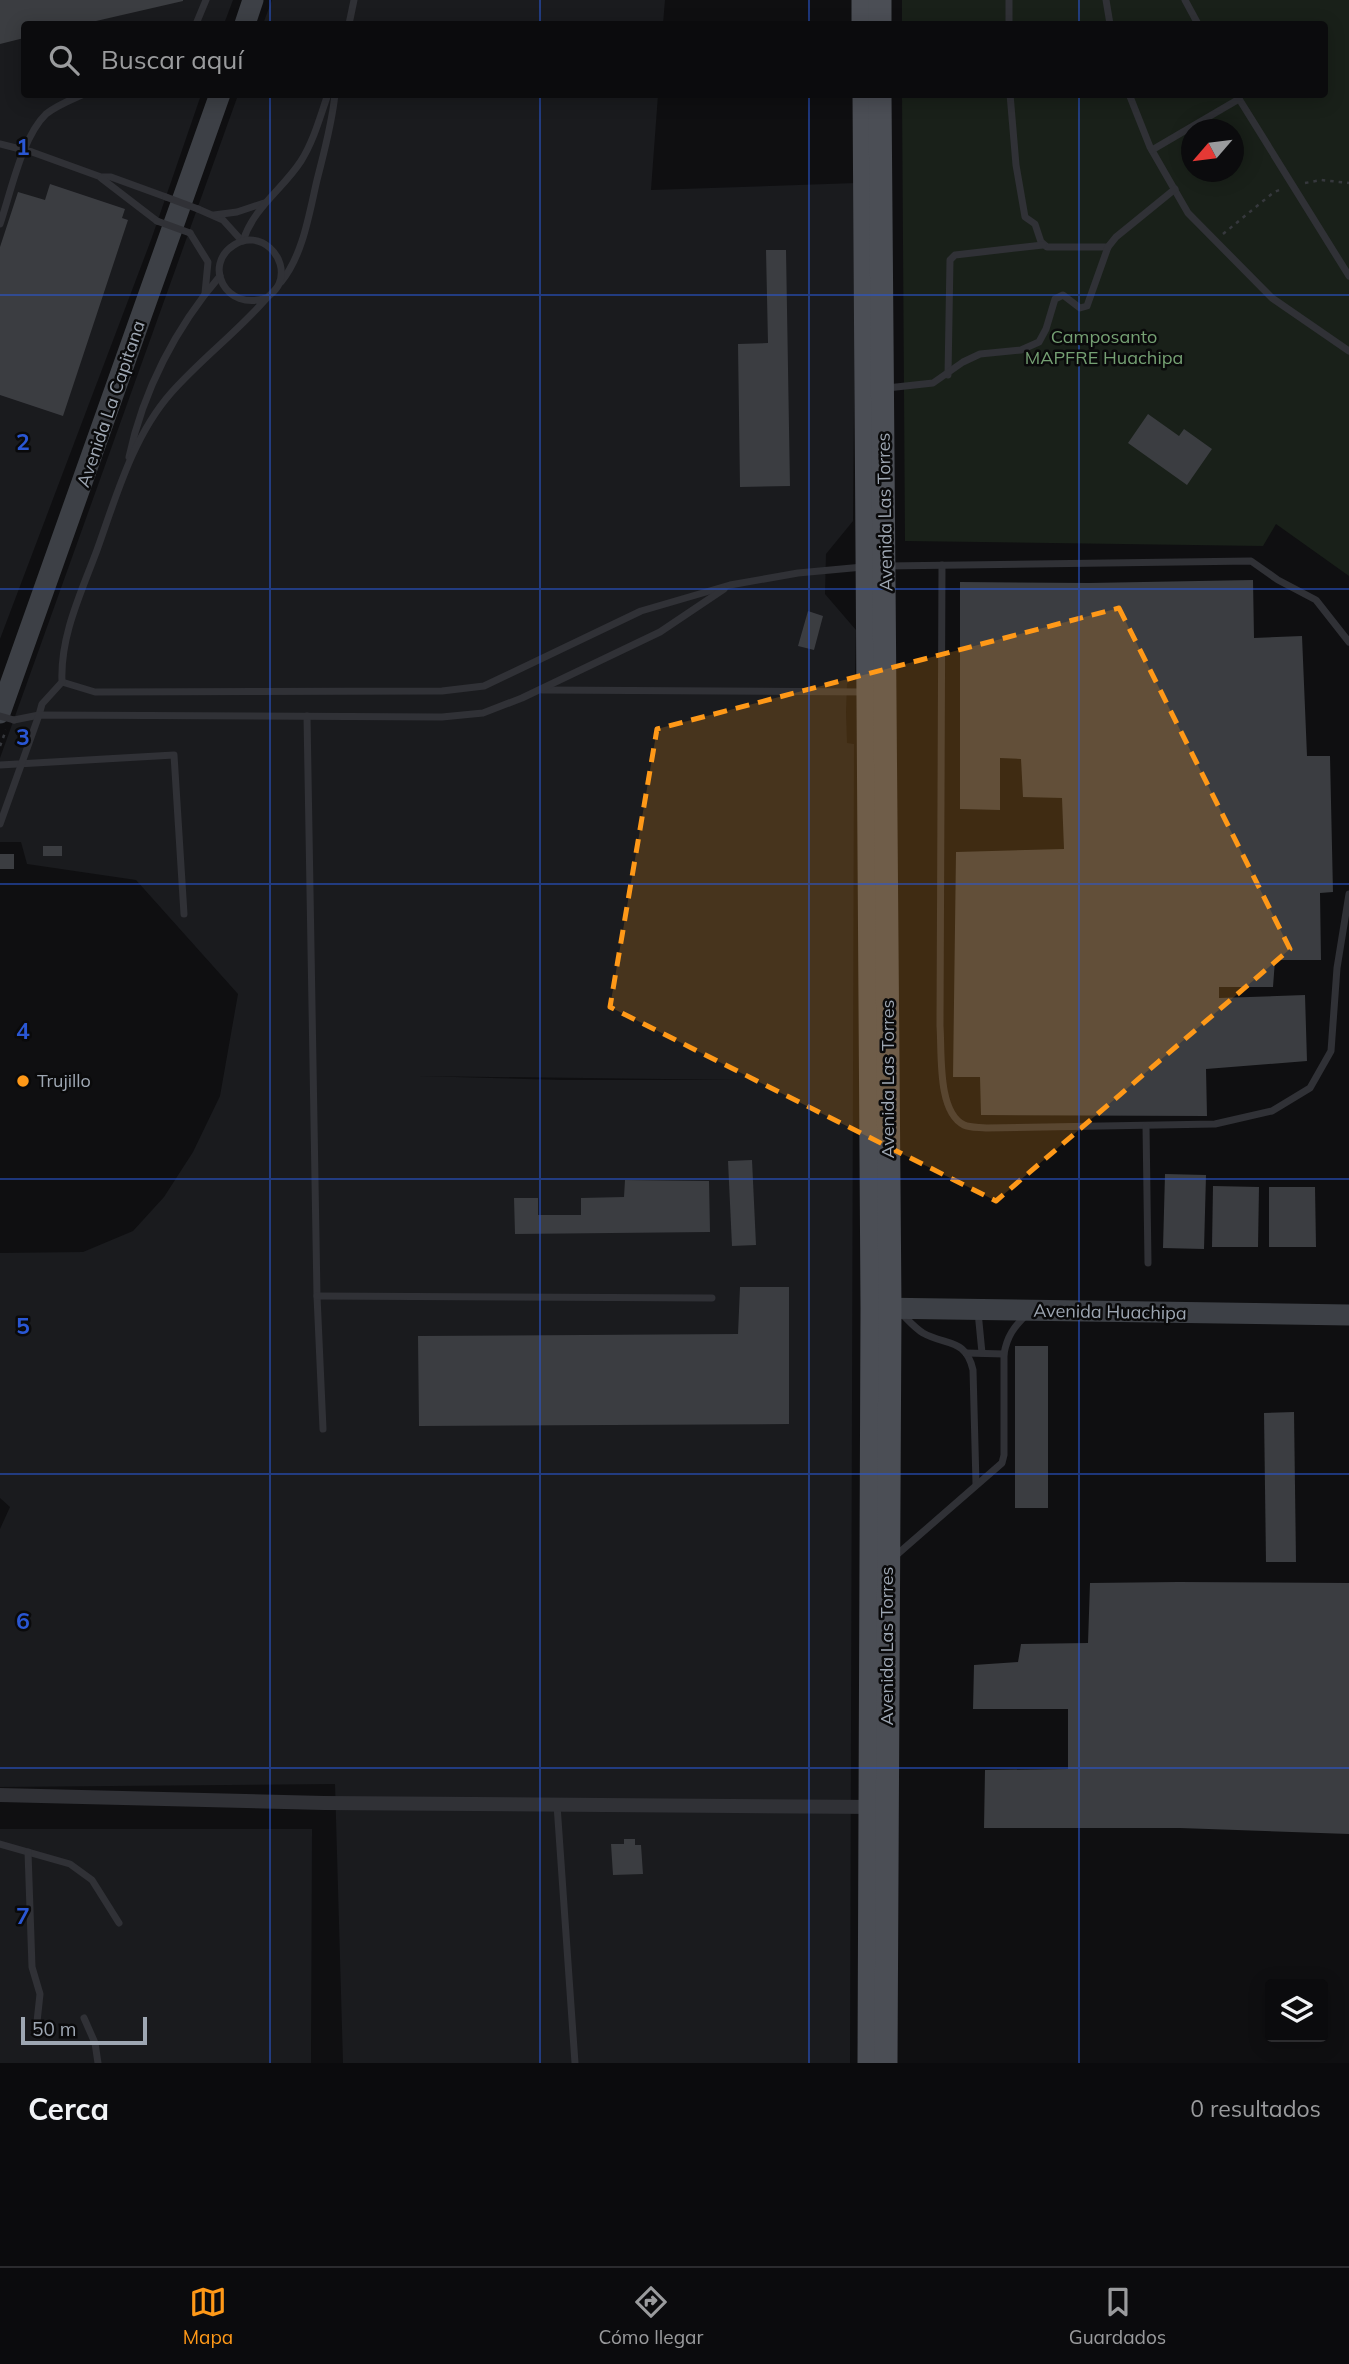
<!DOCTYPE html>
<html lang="es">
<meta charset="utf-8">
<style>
body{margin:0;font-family:Mulish,sans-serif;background:#19191b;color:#f1f3f6}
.controls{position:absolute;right:21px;bottom:21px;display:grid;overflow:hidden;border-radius:7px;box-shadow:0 4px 18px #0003}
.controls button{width:63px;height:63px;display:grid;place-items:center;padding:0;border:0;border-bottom:2px solid #2b2b2e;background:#0b0b0d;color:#f1f3f6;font:35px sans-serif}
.compass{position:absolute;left:1181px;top:119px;width:63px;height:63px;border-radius:50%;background:#0b0b0d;box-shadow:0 4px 18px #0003;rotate:242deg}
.scale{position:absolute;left:21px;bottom:18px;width:126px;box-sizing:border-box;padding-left:7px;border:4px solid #9ea7b3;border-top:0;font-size:19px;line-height:24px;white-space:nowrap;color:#9ea7b3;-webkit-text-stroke:5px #0a0a0b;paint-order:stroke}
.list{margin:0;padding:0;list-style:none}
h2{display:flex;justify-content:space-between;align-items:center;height:91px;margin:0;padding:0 28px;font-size:30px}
h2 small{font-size:23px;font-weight:400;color:#9a9b9d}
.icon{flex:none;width:38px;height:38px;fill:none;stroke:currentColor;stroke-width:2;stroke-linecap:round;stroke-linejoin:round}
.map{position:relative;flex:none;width:1349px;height:2063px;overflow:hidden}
.search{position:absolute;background:#0b0b0d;box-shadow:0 4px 18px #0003;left:21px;right:21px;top:21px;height:77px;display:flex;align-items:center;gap:18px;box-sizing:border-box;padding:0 24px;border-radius:7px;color:#9a9b9d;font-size:26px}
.sheet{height:203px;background:#0b0b0d}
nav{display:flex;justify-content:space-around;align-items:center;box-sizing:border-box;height:98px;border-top:2px solid #2b2b2e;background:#0b0b0d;font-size:19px;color:#9a9b9d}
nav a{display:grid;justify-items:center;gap:4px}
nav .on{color:#ff9918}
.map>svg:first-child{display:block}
.built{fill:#1a1b1e;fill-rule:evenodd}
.green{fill:#192019;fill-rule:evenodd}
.building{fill:#3b3d41}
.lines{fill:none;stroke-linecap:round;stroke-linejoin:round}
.path{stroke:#36383d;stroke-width:2.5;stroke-dasharray:3.5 5;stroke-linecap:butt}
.lane{stroke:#303136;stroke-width:7}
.street{stroke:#303136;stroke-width:14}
.secondary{stroke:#3d4046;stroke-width:21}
.primary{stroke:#4b4e55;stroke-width:23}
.lane-bridge{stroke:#303136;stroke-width:7}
.marked{fill:#ff9918;fill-opacity:0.2;stroke:#ff9918;stroke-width:5;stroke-dasharray:14 9;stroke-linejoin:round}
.grid{fill:none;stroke:#2a57d4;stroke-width:2;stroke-opacity:0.55}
.poi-dot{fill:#ff9918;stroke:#0a0a0b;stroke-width:2.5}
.labels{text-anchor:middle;stroke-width:5;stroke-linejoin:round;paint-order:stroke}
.park-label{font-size:18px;fill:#75a073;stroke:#0a0a0b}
.street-label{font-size:18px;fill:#9ea7b3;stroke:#0a0a0b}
.poi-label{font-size:18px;fill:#9ea7b3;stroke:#0a0a0b;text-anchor:start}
.grid-label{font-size:23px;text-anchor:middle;font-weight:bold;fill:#2a57d4;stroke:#0a0a0b;stroke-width:5;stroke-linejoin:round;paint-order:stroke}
</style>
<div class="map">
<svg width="1349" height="2063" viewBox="0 0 1349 2063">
<rect width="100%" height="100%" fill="#0f0f11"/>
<g class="built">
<polygon points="0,0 233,0 224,24 24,24 24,94 201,95 151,240 0,639"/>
<polygon points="272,0 665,0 663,24 263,24"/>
<path d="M238 95H658L651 190 856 183 853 521 826 554 825 594 856 630 855 674 847 684 846 712 847 743 854 744 850 2063H343L335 1784 0 1787V1529L10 1507 0 1498V1253L83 1252 133 1231 164 1197 193 1152 220 1096 238 994 136 880 27 864 21 842H0V758ZM418 1076 741 1080H563Z"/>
<polygon points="0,1829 312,1829 311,2063 0,2063"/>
</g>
<path class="green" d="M902 0H1349V576L1276 524 1263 546 905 541 902 95 1324 94V24H902ZM1192 130H1234V172H1192Z"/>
<g class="building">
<polygon points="0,0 183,0 183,1 83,24 24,24 24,38 0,44"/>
<polygon points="50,184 125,209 122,218 128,220 63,416 0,395 0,247 18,192 45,200"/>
<polygon points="766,250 786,250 790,486 740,487 738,344 768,343"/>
<polygon points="1148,414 1179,436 1184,429 1212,449 1187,485 1128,443"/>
<polygon points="1253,580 1254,638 1302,636 1307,756 1330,756 1333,892 1320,893 1321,960 1275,960 1273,987 1219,987 1219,998 1305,995 1307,1061 1206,1069 1207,1116 981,1115 980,1077 953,1077 956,852 1064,849 1062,798 1023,797 1021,759 1000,758 1000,810 960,809 960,582 1089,583"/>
<polygon points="808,611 823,616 814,650 798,646"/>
<rect x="43" y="846" width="19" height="10"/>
<rect x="0" y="854" width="14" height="15"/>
<polygon points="752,1160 756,1245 732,1246 728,1161"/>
<polygon points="1165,1174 1206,1175 1204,1249 1163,1248"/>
<polygon points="625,1180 709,1181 710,1232 515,1234 514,1198 538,1198 538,1215 581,1215 581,1198 624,1197"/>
<polygon points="1213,1186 1259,1187 1258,1247 1212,1247"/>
<polygon points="1269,1187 1315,1187 1316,1247 1269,1247"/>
<polygon points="740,1287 789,1287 789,1424 419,1426 418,1336 738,1334"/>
<rect x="1015" y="1346" width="33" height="162"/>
<polygon points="1294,1412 1296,1562 1266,1562 1264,1413"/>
<polygon points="1178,1582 1349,1583 1349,1834 1180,1828 984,1828 985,1770 1068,1769 1068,1709 973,1709 974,1665 1018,1662 1021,1644 1088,1643 1090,1583"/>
<polygon points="624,1839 635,1839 635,1845 641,1845 643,1874 613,1875 611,1844 624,1844"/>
</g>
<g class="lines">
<g class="path">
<polyline points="1305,183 1321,180 1349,183"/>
<polyline points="1223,234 1274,192 1282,189"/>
<polyline points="0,746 6,730"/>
</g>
<g class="lane">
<polyline points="1106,0 1110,24"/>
<polyline points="1185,0 1198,24"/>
<polyline points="196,24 206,0"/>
<polyline points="349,24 354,0"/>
<polyline points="1009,24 1009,0"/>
<polyline points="1010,94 1016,165 1025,217 1035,224 1041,242 1047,247 1108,247"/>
<polyline points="1129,94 1150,147 1188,213 1272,298 1349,351"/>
<polyline points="1236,94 1349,276"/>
<polyline points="0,144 32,152 101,177 111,177 166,197"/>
<polyline points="1152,150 1239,99"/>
<polyline points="101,178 157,221"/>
<polyline points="198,209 223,220 242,241"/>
<polyline points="214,215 237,212 264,203"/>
<path d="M0 224C11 192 22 137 46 114 57 105 71 100 84 94"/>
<polyline points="190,233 208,262 205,293"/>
<path d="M243 241C253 208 283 189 301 161 314 140 320 117 328 94"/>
<path d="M281 282C303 255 309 214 317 180 324 152 332 124 335 94"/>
<polyline points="948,375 950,260 955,255 1043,245"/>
<polyline points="887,388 933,383 963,362 980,354 1021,350 1039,342 1046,329 1055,299 1063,295 1080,308 1087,306 1108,247 1116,237 1175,189"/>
<path d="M129 457C143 391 176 327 220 276"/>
<path d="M942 565 940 1026C942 1052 937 1112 964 1125 970 1128 980 1127 986 1128L1215 1124 1272 1111 1310 1088 1331 1051 1337 968 1349 894"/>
<polyline points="886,566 1251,561 1278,580 1316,600 1349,642"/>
<polyline points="62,682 95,692 442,691 484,686 641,611 730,585 798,573 863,567"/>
<polyline points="542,690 866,692"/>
<polyline points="307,716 317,1296 323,1429"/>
<path d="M14 720 39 715 42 704 62 682C60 636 81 593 97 550 116 497 133 436 171 393 200 360 236 333 265 300 270 294 276 291 279 284 290 257 259 228 234 245 202 265 226 312 266 298"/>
<polyline points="0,765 174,755 184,914"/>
<polyline points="0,824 39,715 442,717 483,713 522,698 660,632 724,589"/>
<polyline points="1146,1126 1148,1263"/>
<polyline points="317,1296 712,1298"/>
<polyline points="978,1312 982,1353"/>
<path d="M902 1314C909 1321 915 1328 923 1333 946 1346 966 1338 973 1370L976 1484"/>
<polyline points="966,1353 1004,1354"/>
<path d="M893 1558 1002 1463 1004 1455V1354C1007 1336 1014 1327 1026 1315"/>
<polyline points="557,1805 575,2063"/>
<polyline points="0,1844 70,1864 92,1880 119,1923"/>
<polyline points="28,1852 32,1967 40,1994 36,2031"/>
<polyline points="84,2018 95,2043 98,2063"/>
</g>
<polyline class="street" points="0,1795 324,1803 877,1807"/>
<g class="secondary">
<polyline points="245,24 253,0"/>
<polyline points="0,713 220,94"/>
<polyline points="875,1308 1349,1315"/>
</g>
<g class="primary">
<polyline points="863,0 863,24"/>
<polyline points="880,0 880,24"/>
<polyline points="864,94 872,1308 869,2063"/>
<polyline points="880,94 890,1308 886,2063"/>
</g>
<g class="lane-bridge">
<polyline points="166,197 198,209"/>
<polyline points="157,221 190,233"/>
<polyline points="0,716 14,720"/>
</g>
</g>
<path class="marked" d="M1119 608 1290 949 996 1201 610 1007 657 729Z"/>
<path class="grid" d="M270 0V24M540 0V24M809 0V24M1079 0V24M270 94V2063M540 94V2063M809 94V2063M1079 94V2063M0 295H1349M0 589H1349M0 884H1349M0 1179H1349M0 1474H1349M0 1768H1349"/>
<circle class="poi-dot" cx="23" cy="1081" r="7"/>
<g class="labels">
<g class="park-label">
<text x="1104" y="343">Camposanto<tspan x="1104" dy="21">MAPFRE Huachipa</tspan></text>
</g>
<g class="street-label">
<text transform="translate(111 404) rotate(-71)" y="6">Avenida La Capitana</text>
<text transform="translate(885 512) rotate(-91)" y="6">Avenida Las Torres</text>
<text transform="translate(888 1079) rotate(-90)" y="6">Avenida Las Torres</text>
<text transform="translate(1110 1312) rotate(1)" y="6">Avenida Huachipa</text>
<text transform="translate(887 1646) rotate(-90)" y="6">Avenida Las Torres</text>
</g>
<g class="poi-label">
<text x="37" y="1087">Trujillo</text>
</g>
</g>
<g class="grid-label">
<text x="23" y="155">1</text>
<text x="23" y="450">2</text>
<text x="23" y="745">3</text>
<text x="23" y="1039">4</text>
<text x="23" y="1334">5</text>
<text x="23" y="1629">6</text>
<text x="23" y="1924">7</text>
</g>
</svg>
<div class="controls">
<button><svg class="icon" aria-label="layers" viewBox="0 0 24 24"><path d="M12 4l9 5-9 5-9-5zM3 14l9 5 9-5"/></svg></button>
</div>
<svg class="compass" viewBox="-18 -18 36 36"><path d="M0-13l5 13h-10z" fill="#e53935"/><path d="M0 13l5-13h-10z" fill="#9a9b9d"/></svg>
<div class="scale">50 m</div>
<div class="search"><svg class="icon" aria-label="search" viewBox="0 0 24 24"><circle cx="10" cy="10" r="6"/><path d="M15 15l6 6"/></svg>Buscar aquí</div>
</div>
<section class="sheet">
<h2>Cerca<small>0 resultados</small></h2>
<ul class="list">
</ul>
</section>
<nav>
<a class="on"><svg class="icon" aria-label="map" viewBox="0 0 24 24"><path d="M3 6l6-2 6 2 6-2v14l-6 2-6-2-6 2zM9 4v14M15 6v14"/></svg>Mapa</a>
<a><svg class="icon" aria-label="directions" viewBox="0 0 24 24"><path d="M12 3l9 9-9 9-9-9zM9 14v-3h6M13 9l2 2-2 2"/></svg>Cómo llegar</a>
<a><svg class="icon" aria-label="saved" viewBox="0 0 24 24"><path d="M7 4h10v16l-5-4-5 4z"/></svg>Guardados</a>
</nav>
